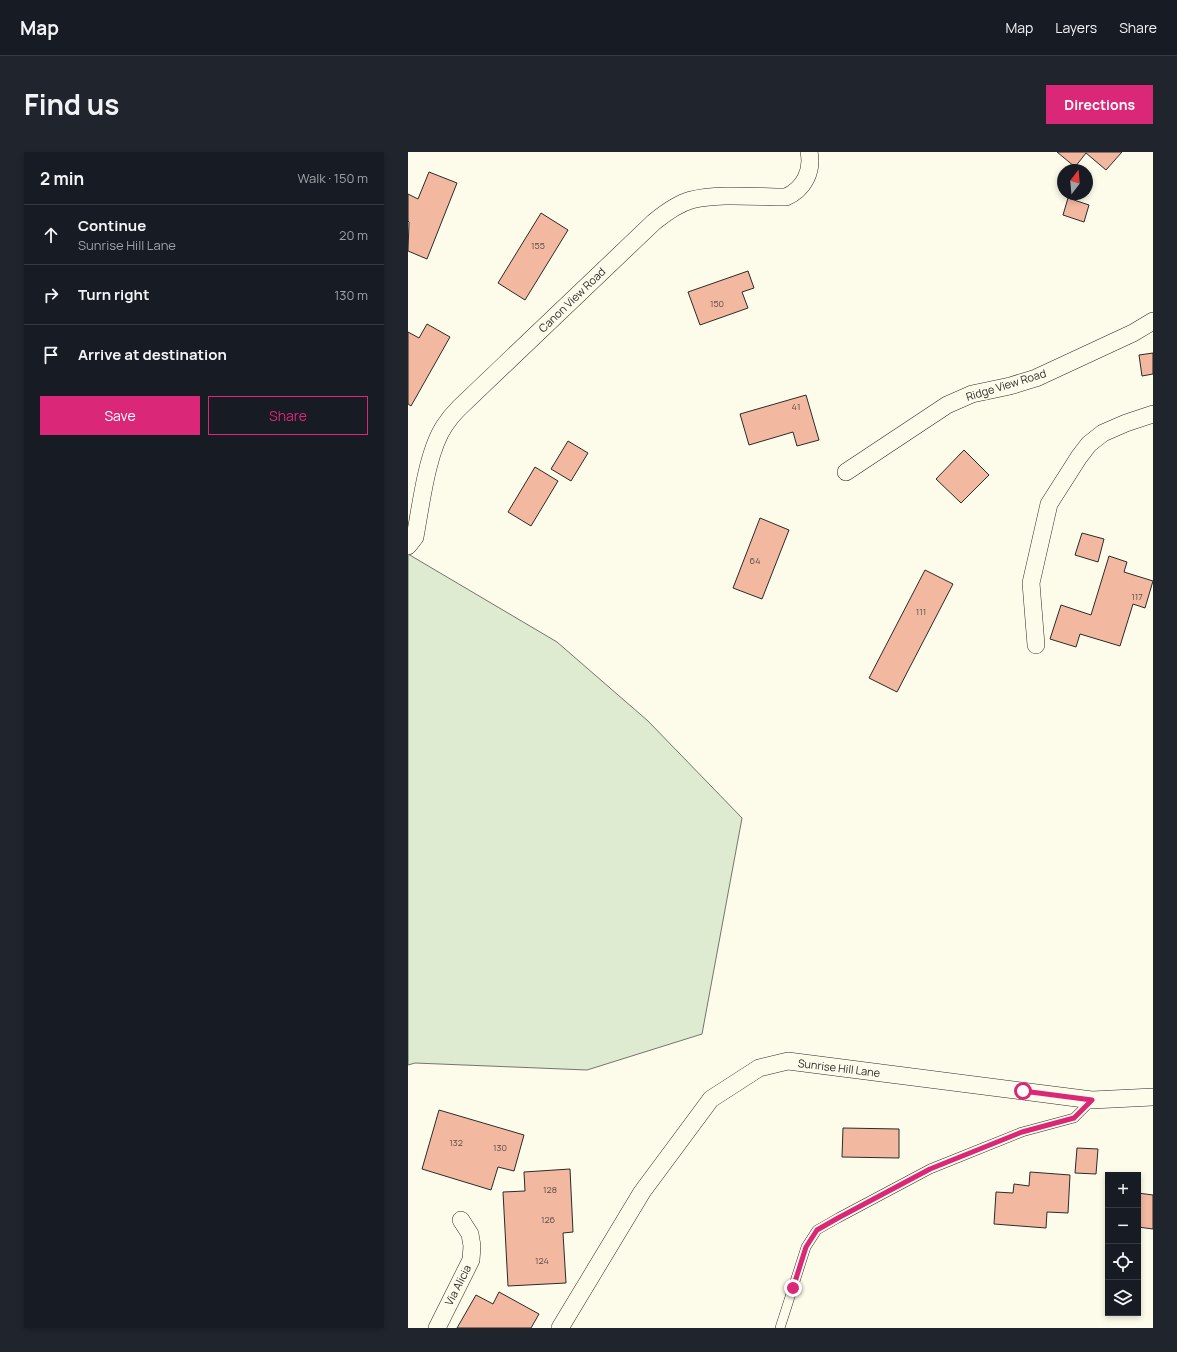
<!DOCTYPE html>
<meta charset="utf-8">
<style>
body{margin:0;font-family:Manrope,sans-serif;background:#20242c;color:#f1f3f6}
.controls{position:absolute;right:12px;bottom:12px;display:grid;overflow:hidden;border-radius:0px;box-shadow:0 2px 6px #0003}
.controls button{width:36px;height:36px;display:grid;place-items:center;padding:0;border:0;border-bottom:1px solid #363941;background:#171b24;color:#f1f3f6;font:20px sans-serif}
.compass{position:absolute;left:649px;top:12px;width:36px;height:36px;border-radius:50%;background:#171b24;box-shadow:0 2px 6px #0003;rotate:16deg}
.stop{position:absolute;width:12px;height:12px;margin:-9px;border:3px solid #db2777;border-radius:50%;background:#fff}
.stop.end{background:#db2777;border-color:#fff;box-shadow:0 1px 4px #0008}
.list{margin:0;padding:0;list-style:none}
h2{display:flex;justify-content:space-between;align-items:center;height:52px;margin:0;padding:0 16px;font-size:17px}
h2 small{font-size:13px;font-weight:400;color:#9ea1a6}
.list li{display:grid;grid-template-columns:26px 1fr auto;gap:12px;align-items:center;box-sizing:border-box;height:60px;padding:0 16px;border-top:1px solid #363941}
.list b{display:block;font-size:15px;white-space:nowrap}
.list p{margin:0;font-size:13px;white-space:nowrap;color:#9ea1a6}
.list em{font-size:13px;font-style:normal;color:#9ea1a6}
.actions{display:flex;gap:8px;padding:12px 16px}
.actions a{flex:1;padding:9px 0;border:1px solid #db2777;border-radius:0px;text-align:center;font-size:14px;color:#db2777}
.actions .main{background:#db2777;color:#fff}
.icon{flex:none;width:22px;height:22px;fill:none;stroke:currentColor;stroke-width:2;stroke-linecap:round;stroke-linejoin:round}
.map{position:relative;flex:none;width:745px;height:1176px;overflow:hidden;border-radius:0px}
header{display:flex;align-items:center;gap:24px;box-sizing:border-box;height:56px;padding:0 20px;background:#171b24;border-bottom:1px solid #363941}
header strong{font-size:19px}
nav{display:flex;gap:22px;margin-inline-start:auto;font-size:14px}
.intro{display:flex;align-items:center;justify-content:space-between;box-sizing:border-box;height:96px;padding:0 24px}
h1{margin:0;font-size:28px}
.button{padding:10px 18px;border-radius:0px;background:#db2777;color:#fff;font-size:14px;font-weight:700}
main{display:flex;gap:24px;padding:0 24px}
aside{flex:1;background:#171b24;border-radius:0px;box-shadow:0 2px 6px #0003}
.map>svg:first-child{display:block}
.green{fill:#deebd1;stroke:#74746e}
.building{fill:#f2b8a0;stroke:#2b2b2b}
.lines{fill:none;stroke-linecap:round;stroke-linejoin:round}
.service-casing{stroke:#2b2b2b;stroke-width:10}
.minor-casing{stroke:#2b2b2b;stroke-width:18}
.service{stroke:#fdfbea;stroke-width:9}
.minor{stroke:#fdfbea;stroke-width:17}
.route{stroke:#db2777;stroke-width:5}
.labels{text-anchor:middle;stroke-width:3;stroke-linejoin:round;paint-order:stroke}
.number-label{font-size:9px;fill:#5d4e48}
.street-label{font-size:11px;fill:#2b2b2b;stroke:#fdfbea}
</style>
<header>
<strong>Map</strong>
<nav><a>Map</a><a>Layers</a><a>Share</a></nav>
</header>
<div class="intro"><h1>Find us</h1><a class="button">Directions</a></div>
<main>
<aside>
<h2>2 min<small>Walk · 150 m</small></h2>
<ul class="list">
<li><svg class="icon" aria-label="ahead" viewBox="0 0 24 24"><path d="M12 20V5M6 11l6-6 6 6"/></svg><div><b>Continue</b><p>Sunrise Hill Lane</p></div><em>20 m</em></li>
<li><svg class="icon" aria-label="right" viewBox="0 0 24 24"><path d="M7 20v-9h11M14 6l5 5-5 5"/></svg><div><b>Turn right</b></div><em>130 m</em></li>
<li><svg class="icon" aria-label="arrive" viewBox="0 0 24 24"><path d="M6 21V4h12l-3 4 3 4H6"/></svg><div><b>Arrive at destination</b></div></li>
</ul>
<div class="actions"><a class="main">Save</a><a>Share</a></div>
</aside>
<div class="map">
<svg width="745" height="1176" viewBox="0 0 745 1176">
<rect width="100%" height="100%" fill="#fdfbea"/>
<polygon class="green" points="0,402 149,490 240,569 334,666 294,882 179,918 7,911 0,913"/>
<g class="building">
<polygon points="649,0 714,0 698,18 678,1 667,15"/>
<polygon points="21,20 49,31 19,107 0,99 1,70 0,69 0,42 10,47"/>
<polygon points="660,46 681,53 676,70 655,63"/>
<polygon points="133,61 160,78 117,148 90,131"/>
<polygon points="340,119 346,136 334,140 340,156 292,173 280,140"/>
<polygon points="19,172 42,185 3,254 0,252 0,180 11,186"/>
<polygon points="745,201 745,222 734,224 731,203"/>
<polygon points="398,243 411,288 389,294 385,280 341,293 332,262"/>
<polygon points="160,289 180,301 163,329 143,317"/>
<polygon points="556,298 581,323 553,351 528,327"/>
<polygon points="127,315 150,329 123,374 100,360"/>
<polygon points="352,366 381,378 354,447 325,436"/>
<polygon points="674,381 696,387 690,410 667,403"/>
<polygon points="701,404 719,410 716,420 745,429 737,456 725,452 712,494 672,482 668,495 642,487 653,453 683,463"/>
<polygon points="517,418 545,432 489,540 461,526"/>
<polygon points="31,958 116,983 106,1019 90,1015 83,1038 14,1017"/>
<polygon points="435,976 491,977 491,1006 434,1005"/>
<polygon points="669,996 690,997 688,1022 667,1021"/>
<polygon points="162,1017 165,1080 155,1081 158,1131 100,1134 95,1040 117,1039 116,1020"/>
<polygon points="622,1020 662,1023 660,1061 639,1060 638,1076 586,1072 588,1040 605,1041 606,1032 621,1034"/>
<polygon points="730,1041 745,1043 745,1077 730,1075"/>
<polygon points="91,1140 131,1162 123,1176 49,1176 68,1143 85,1152"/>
</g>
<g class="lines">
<defs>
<polyline id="service" points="372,1176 398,1095 409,1078 430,1066 522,1017 614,980 666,966 684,948"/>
<g id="minor">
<polyline points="438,320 539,253 564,242 602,234 628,226 725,181 745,169"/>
<path d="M0 394 7 385C13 353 19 299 37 273 41 267 46 261 51 256L246 70C257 61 269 52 283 48 311 41 349 45 378 45 396 37 405 19 401 0"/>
<polyline points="628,493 623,431 641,352 671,305 681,292 695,281 718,271 745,262"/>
<polyline points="29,1176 63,1108 64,1094 62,1082 53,1068"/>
<polyline points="152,1176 234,1040 303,947 351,916 380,909 684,948 745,945"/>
</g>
</defs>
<use href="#service" class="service-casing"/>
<use href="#minor" class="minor-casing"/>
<use href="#service" class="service"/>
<use href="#minor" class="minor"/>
</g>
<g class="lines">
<polyline class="route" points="385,1136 398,1095 409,1078 430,1066 522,1017 614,980 666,966 684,948 615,939"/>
</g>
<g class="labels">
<g class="number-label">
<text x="130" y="97">155</text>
<text x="309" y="155">150</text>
<text x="388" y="258">41</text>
<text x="347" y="412">64</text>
<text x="729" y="448">117</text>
<text x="513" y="463">111</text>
<text x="48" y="994">132</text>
<text x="92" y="999">130</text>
<text x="142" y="1041">128</text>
<text x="140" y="1071">126</text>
<text x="134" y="1112">124</text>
</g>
<g class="street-label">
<text transform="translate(164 148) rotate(-44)" y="4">Canon View Road</text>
<text transform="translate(598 233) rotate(-17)" y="4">Ridge View Road</text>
<text transform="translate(431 916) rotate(7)" y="4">Sunrise Hill Lane</text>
<text transform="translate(50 1133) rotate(-63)" y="4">Via Alicia</text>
</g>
</g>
</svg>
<div class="controls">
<button>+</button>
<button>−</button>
<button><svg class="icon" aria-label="locate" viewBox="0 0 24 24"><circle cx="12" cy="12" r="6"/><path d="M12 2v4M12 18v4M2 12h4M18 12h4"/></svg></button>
<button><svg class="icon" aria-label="layers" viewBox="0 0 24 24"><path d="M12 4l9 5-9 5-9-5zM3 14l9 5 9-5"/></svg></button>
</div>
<svg class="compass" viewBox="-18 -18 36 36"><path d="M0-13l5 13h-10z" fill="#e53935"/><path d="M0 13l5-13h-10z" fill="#9ea1a6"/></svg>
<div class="stop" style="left:615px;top:939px"></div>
<div class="stop end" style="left:385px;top:1136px"></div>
</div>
</main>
